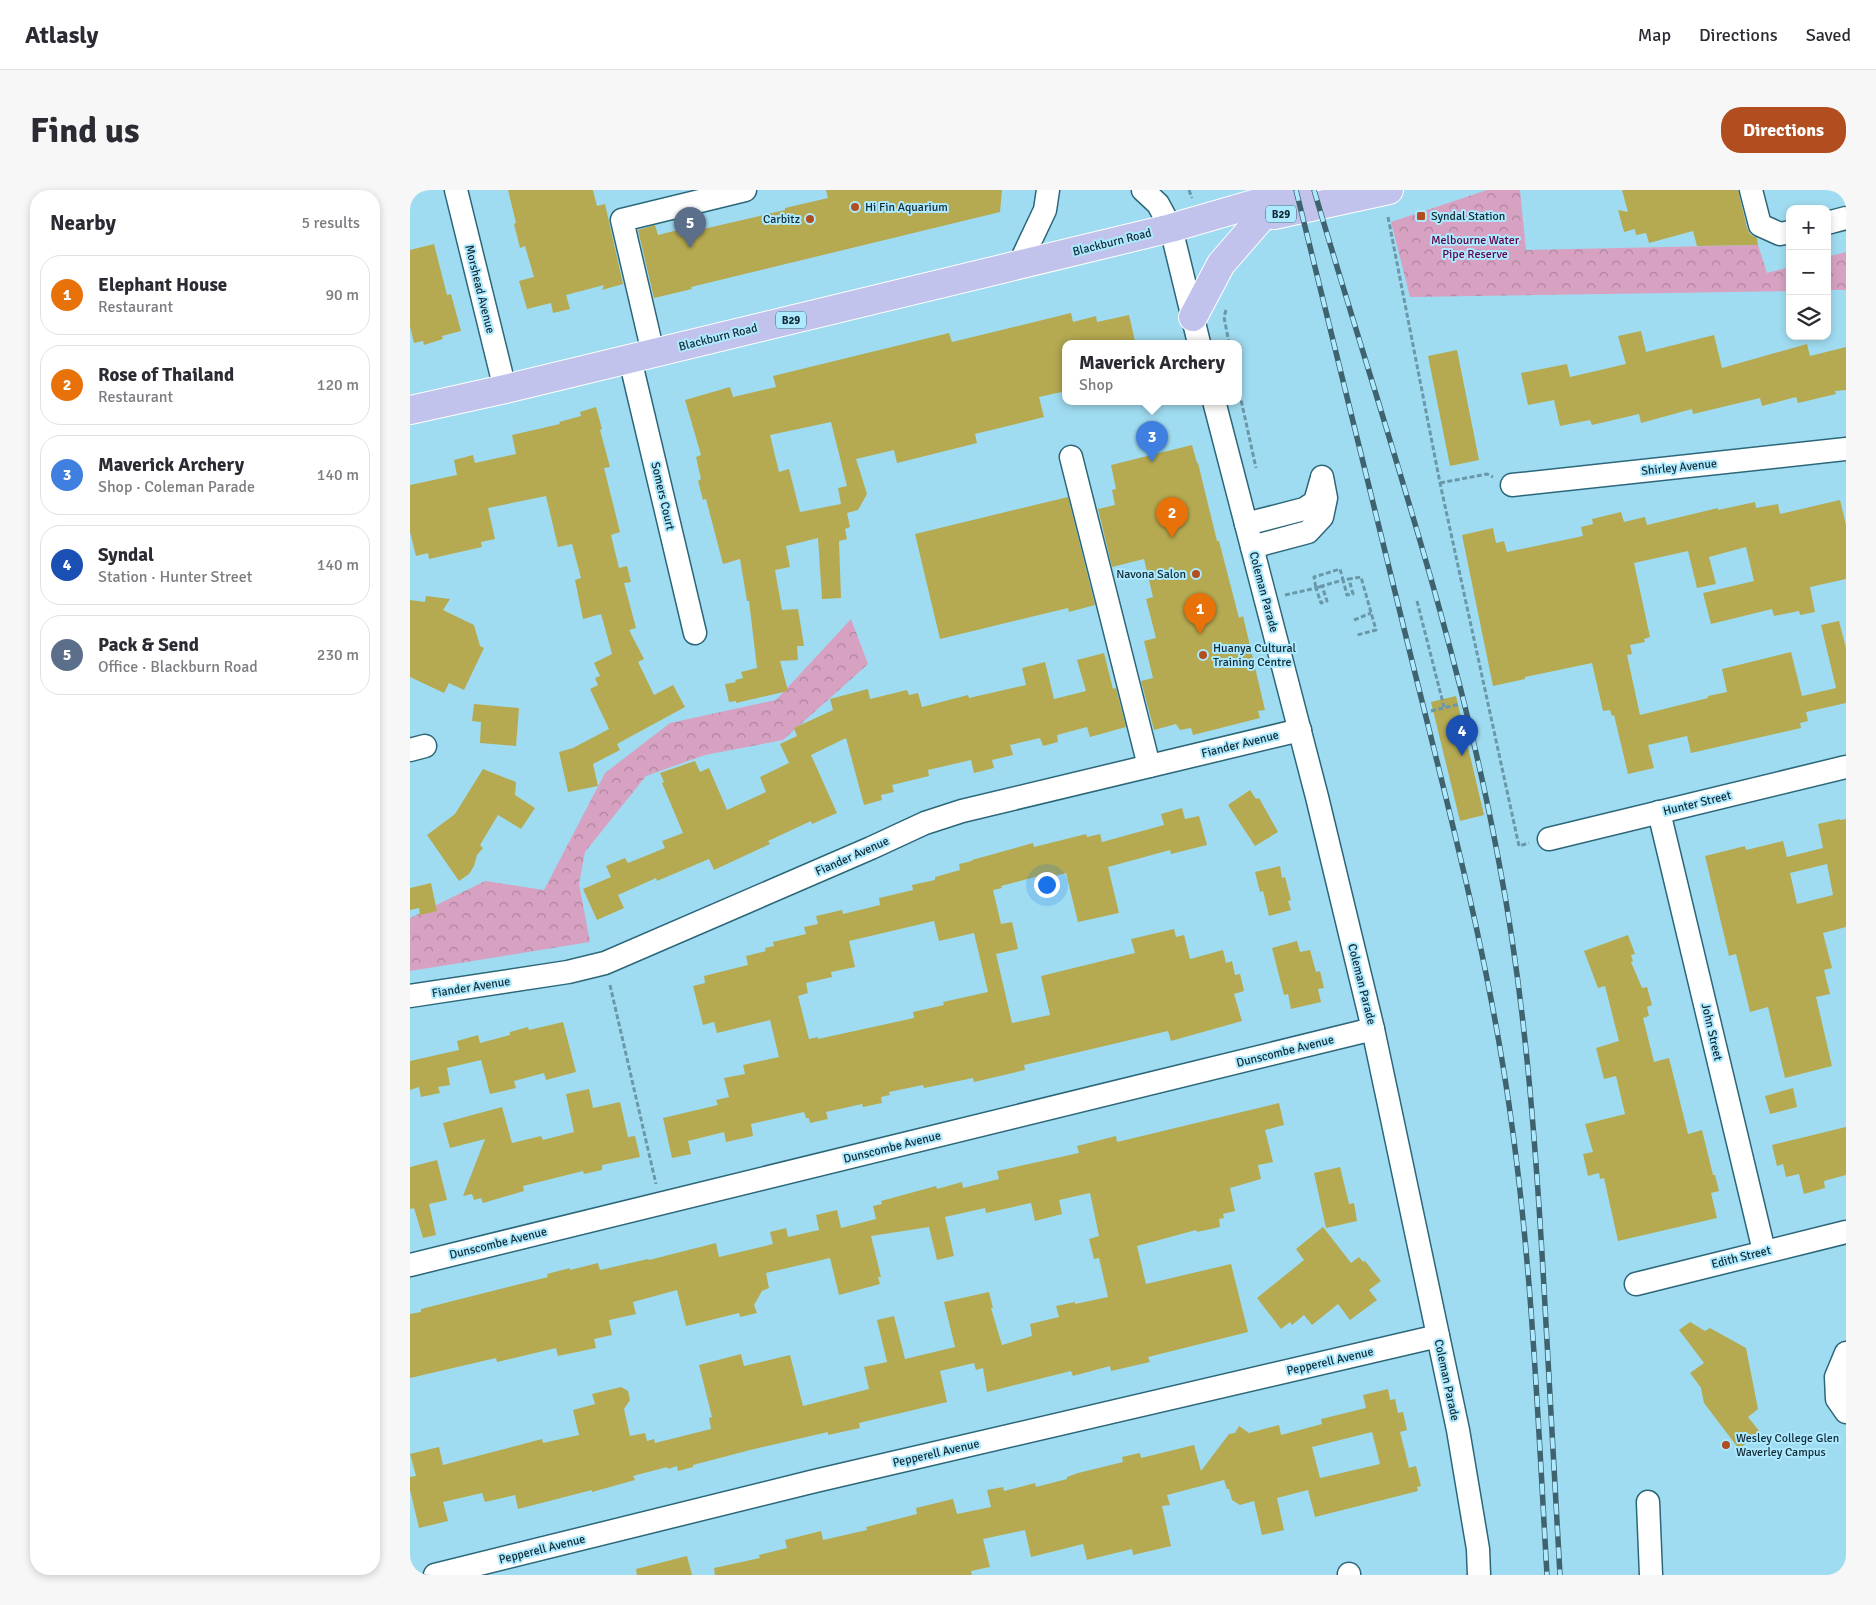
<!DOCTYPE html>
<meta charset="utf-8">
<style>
body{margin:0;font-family:Signika,sans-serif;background:#f7f7f7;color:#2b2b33}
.controls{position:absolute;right:15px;top:15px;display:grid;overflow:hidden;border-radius:10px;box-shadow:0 2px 8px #0003}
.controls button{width:45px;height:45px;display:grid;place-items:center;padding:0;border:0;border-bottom:1px solid #e1e1e2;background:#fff;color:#2b2b33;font:25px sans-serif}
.you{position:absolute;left:636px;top:694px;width:18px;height:18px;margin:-12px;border:4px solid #fff;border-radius:50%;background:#1a73e8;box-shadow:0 0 0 8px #1a73e833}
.badge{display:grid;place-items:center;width:32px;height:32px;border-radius:50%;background:#b24d20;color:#fff;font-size:16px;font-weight:700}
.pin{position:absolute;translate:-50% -41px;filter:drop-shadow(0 1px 2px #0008)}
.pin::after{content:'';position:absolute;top:26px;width:18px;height:15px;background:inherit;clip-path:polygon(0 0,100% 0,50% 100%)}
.popup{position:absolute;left:652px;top:150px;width:180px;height:65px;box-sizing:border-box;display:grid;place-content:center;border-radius:10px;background:#fff;filter:drop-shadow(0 1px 4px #0005);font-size:16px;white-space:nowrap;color:#7c7c81}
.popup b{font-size:19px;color:#2b2b33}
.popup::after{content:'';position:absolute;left:50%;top:100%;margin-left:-10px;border:10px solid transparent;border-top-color:#fff}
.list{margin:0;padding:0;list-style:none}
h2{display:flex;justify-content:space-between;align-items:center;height:65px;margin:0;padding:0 20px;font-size:21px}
h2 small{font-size:16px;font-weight:400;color:#7c7c81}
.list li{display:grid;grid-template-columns:32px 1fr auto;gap:15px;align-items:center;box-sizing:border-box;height:80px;margin:0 10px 10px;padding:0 10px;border:1px solid #e1e1e2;border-radius:20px}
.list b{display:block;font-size:19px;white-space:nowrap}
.list p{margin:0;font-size:16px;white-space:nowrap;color:#7c7c81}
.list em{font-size:16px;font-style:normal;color:#7c7c81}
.icon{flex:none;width:28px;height:28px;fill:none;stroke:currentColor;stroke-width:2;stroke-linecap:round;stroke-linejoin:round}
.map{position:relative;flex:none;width:1436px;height:1385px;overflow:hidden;border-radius:20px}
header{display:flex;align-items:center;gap:30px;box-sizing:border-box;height:70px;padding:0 25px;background:#fff;border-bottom:1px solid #e1e1e2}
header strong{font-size:24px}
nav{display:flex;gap:28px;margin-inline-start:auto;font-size:18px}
.intro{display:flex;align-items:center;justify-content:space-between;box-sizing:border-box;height:120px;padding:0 30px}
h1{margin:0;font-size:35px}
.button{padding:12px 22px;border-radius:20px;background:#b24d20;color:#fff;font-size:18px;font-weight:700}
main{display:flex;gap:30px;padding:0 30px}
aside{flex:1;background:#fff;border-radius:20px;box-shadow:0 2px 8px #0003}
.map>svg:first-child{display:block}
.park{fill:url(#park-crowns)}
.building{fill:#b5aa51;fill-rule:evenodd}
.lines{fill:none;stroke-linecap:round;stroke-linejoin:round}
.minor-casing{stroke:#2c6779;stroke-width:25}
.major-casing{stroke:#fff;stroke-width:30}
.path{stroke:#6a98a8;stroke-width:3;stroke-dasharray:5 2.5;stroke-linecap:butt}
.minor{stroke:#fff;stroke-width:22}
.major{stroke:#c1c3ec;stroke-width:28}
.rail-casing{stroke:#3f626f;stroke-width:5.5}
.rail{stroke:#ade9ff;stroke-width:4;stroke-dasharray:11;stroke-linecap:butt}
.poi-dot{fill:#b24d20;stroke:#ade9ff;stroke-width:2}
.labels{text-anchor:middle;stroke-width:4;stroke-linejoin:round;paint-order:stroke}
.shield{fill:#ade9ff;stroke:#416471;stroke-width:1}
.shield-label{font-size:11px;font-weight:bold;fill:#132b34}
.poi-label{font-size:12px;fill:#132b34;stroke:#ade9ff;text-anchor:start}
.park-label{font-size:12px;fill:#5f0048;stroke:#ade9ff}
.street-label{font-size:12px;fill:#132b34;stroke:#ade9ff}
</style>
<header>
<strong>Atlasly</strong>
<nav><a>Map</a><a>Directions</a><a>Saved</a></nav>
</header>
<div class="intro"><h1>Find us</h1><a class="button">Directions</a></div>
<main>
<aside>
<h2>Nearby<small>5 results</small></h2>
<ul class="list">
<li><span class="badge" style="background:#e8710a">1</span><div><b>Elephant House</b><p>Restaurant</p></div><em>90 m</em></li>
<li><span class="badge" style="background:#e8710a">2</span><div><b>Rose of Thailand</b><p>Restaurant</p></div><em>120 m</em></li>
<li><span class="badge" style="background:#3f7fe0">3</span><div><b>Maverick Archery</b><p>Shop · Coleman Parade</p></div><em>140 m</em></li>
<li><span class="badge" style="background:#1a4fb4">4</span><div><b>Syndal</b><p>Station · Hunter Street</p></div><em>140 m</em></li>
<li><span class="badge" style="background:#5c6f8a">5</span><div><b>Pack &amp; Send</b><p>Office · Blackburn Road</p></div><em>230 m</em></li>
</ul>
</aside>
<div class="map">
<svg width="1436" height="1385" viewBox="0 0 1436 1385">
<defs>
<pattern id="park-crowns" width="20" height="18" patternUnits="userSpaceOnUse" patternTransform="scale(1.25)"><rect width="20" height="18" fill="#d7a2c2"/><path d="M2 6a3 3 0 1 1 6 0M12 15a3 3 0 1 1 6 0" fill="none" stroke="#ad849e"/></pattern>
</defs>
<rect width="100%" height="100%" fill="#a0dcf1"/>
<g class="park">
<polygon points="1077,0 1110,0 1116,60 1348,55 1357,83 1380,77 1380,101 1000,107 981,32"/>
<polygon points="1436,62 1436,100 1417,100 1417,67"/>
<polygon points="441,429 458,474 373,550 295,565 236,586 175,662 169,694 180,752 0,781 0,728 75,691 134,700 195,583 260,533 366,510"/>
</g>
<g class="building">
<polygon points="98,0 183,0 187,16 195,14 213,94 192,100 194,95 156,105 160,119 143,123 141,113 117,119 109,91 124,87 115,56 110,58 104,34 106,33"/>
<polygon points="416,0 592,0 590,22 281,97 282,99 244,108 228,40 245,35 248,45 288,35 289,40 375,20 375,18 418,8"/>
<polygon points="1212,0 1328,0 1337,38 1340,44 1347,48 1348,55 1287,56 1283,41 1239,53 1236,43 1226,45 1225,39 1214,42 1208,20 1218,22"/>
<polygon points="24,54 37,105 41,104 51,141 32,146 33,149 14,155 13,151 4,153 0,137 0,60"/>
<path d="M661 123 663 132 686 126 687 132 719 125 725 151 713 153H656V201L629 207 634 227 565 244 567 253 487 273 484 260 446 269 457 304 448 320 437 323 440 337 435 339 437 349 429 351 431 408 412 409 408 348 376 356 380 377 365 380 372 420 388 419 394 456H387L388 470 370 471 378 501 326 513V511L319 512 315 494 326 492 325 490 333 488 331 482 347 478 339 411H337L330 369 313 374 296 309 293 310 288 291 291 289 286 267 291 265 275 210 320 197 323 207 366 197 363 186 539 143 542 152ZM421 232 437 296 428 298 431 314 390 322 379 279 369 282 360 245Z"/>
<polygon points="1231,141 1236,162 1304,145 1312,178 1397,154 1400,166 1436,157 1436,200 1425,201 1426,204 1388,213 1386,207 1352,216 1350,208 1283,224 1282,219 1231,233 1229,224 1182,235 1180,230 1150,236 1144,210 1118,215 1111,183 1157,174 1160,187 1216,174 1208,146"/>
<polygon points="1047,160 1069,270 1040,276 1018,166"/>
<polygon points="186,217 192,239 190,240 200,277 194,278 210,342 201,345 209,378 217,376 221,392 214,393 226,438 219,440 234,469 228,472 244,505 263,495 275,517 207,554 210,560 183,574 188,596 158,602 149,562 163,558 199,539 180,499 188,495 185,488 190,486 184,473 202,464 191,424 173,429 165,390 171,388 162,354 148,357 136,306 78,318 85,349 71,352 72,357 19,369 18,363 6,366 0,342 0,295 47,285 44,270 63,265 65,273 106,264 102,245 150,234 149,232 171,226 170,222"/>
<polygon points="782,255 787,273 788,273 807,351 809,351 829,428 833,426 855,520 848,521 850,528 783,545 781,538 770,540 766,534 744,540 731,491 743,488 734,451 746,448 736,409 743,407 734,369 702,377 688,319 705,315 702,300 706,299 701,275"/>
<polygon points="658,307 685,415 659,422 658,418 530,449 505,344"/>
<polygon points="1430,310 1436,335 1436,389 1400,397 1405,422 1390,425 1389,421 1364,426 1362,419 1301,434 1293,403 1344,391 1336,357 1299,367 1306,394 1287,398 1278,361 1224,373 1240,447 1234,449 1235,452 1220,455 1222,464 1217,465 1230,525 1298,508 1298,506 1317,502 1312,479 1381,462 1392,506 1426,498 1411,435 1429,431 1436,458 1436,513 1396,522 1398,531 1390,533 1391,538 1281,563 1277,546 1238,555 1244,578 1218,584 1204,525 1202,526 1200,520 1193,521 1182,473 1115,487 1115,489 1083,496 1052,345 1083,338 1086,353 1094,351 1097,362 1173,346 1171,337 1183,334 1182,329 1211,322 1214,332 1235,327 1237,335 1308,318 1308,320 1345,312 1346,318 1368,314 1370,324"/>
<polygon points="16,406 40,409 33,420 64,435 70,456 74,458 54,500 39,493 34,503 0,487 0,410 15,412"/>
<polygon points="694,463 703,499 706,498 716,537 680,547 677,537 647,545 648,552 633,556 630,548 600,555 603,565 582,570 584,578 564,583 561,570 518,580 519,586 482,595 484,602 471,605 472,610 454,615 436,548 401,565 427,623 402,634 401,631 358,651 360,654 304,680 299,669 247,691 246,688 208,705 214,718 187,730 173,699 201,687 196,676 215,668 218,673 255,658 252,651 273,643 252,593 254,592 250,583 285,571 290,582 299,578 317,620 356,602 350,587 379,573 370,554 387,546 384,538 423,520 420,509 458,499 460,509 497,500 499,505 508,503 512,517 558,505 559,508 616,495 612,478 635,472 644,509 676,501 667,470"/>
<polygon points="1046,506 1074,625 1050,631 1021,512"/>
<polygon points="64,514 109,518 106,556 70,553 71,532 62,531"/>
<polygon points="73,579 106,592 105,605 125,618 111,639 88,625 70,655 73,658 67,665 64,676 59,684 49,691 17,645 45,624"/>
<polygon points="840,600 846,609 849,608 868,642 845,656 818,615"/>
<path d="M772 618 775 629 789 626 797 655 761 664 760 660 698 677 709 723 668 732 656 683 630 690 629 686 591 696 592 698 583 700 591 734 602 732 608 759 586 764 602 833 640 825 631 786 725 763 721 749 764 739 766 747 774 745 780 769 813 760 816 773 822 771 825 785 830 784 834 801 824 804 832 831 761 851 758 841 614 875 615 880 564 892 563 888 514 898 513 895 479 902 480 905 471 907 472 913 453 917 452 914 416 922 418 929 400 933 399 928H396L394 922 341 934 343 946 316 952 314 942 278 951 281 964 262 968 253 928 308 915 306 910 319 907 314 888 335 884 333 875 369 867 360 830 307 843 304 832 293 835 283 796 295 793 294 786 338 775 336 766 356 761 355 758 364 756 363 752 396 744 394 737 408 734 406 726 432 720 433 724 470 715 469 708 503 700 502 695 525 690V687L550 680 549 674 562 671V670L623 653 624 657 676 644 677 647 690 644 692 652 754 635 751 624ZM524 731 529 751 564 743 578 802 533 812 534 815 503 822 504 828 408 849V847L399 849 388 806 398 803 396 793 422 787 421 782 445 777 439 751Z"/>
<path d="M1430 629V630L1436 629V737L1413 743 1422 778 1414 780 1420 804 1406 807 1422 876 1375 888 1358 817 1340 822 1326 764 1319 766 1295 666 1335 656 1336 660 1373 651 1377 667 1413 658 1408 634ZM1417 674 1423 705 1387 714 1380 683Z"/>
<polygon points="870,676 872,688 875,687 881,710 878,711 881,720 859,726 853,701 850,702 845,682"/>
<polygon points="21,693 27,721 10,725 9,718 0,720 0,698"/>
<polygon points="1218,745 1225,764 1221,765 1223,771 1221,772 1232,798 1237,797 1242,815 1237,817 1239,826 1233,828 1244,872 1259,868 1278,944 1292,940 1303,985 1305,985 1309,1001 1301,1003 1307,1028 1208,1051 1194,988 1190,989 1189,983 1178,986 1173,964 1183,962 1175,934 1215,924 1206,886 1194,889 1186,858 1209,851 1195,796 1188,798 1174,761"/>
<polygon points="887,751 890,762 900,760 906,782 910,781 914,798 908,799 911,812 881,819 878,804 874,805 862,758"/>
<polygon points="153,832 166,882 136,890 134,883 104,891 106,898 80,904 71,870 37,878 40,895 28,897 30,903 11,907 9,897 0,900 0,871 49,860 47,851 68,845 70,853 100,845 100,842 118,837 119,840"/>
<polygon points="1383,898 1387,917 1360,924 1355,906"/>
<polygon points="179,899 183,918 210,912 218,947 225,946 230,967 192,975 192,980 174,984 173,981 113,996 114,1001 73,1013 71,1008 64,1010 62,1004 53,1006 75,949 40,958 33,933 92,917 102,953 131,946 133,950 164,942 156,904"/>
<polygon points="869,913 874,935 855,940 863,972 848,975 851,989 820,998 825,1021 813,1024 814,1028 809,1029 810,1037 787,1042 786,1040 727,1056 736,1094 821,1074 838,1142 738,1167 740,1172 701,1181 700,1176 663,1186 661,1181 577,1202 573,1178 566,1180 564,1173 530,1181 537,1212 449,1233 450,1238 418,1245 418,1242 344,1259 283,1275 283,1277 268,1281 267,1276 258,1279 257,1277 223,1286 225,1290 200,1297 182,1302 182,1300 108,1319 105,1305 75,1312 72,1303 33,1312 38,1331 9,1338 0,1300 0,1287 6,1286 0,1264 29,1257 33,1275 132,1249 133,1253 169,1245 163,1220 185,1214 182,1204 211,1197 218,1201 220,1210 214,1219 220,1246 235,1243 237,1251 244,1249 245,1253 301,1239 299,1228 302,1227 289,1175 331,1164 334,1176 380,1165 393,1216 459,1199 454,1177 477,1172 467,1130 484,1126 495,1169 545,1157 534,1112 579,1102 583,1118 581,1118 592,1155 622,1146 620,1134 649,1127 646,1116 665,1112 665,1114 698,1107 689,1068 684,1069 679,1049 689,1046 680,1003 649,1010 652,1024 625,1031 621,1013 576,1023 575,1018 535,1027 544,1066 527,1070 519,1037 461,1046 471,1087 468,1087 470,1094 429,1105 420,1068 356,1083 359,1098 352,1101 344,1115 347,1123 330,1127 329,1123 276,1136 267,1100 223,1112 226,1124 199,1130 202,1145 184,1149 186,1158 148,1166 146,1158 87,1172 86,1168 0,1188 0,1124 11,1122 11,1119 138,1087 137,1084 160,1078 160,1080 188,1073 190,1080 238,1069 239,1070 306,1053 309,1067 363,1054 360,1042 376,1038 378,1047 409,1040 406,1025 427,1020 431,1038 466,1029 463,1016 472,1014 471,1011 526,996 527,999 552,992 553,998 589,989 587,981 669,963 667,956 706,946 707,952"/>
<polygon points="1436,937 1436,985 1414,991 1415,998 1394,1004 1389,984 1376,987 1373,974 1367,976 1362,955"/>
<polygon points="27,970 37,1010 19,1014 26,1045 13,1048 4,1018 0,1019 0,977"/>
<polygon points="930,977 939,1014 944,1013 947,1031 916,1038 904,983"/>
<polygon points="913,1037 941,1073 949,1067 953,1072 955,1071 971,1091 959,1100 967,1110 940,1130 928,1114 902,1135 894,1125 882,1135 880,1132 871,1139 847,1108 894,1070 886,1059"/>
<polygon points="1280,1132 1295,1141 1300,1138 1336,1158 1348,1219 1338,1227 1350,1242 1329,1259 1294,1213 1291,1198 1280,1183 1294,1173 1269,1140"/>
<path d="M978 1199 980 1210 985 1209 988 1223 993 1222 997 1240 990 1242 999 1278 1006 1276 1011 1296 1007 1297 1008 1301 905 1327 898 1300 867 1308 874 1340 852 1345 844 1311 830 1315 822 1310 819 1299H817L814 1290 757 1305 760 1315 752 1316 761 1356 723 1365 722 1359 677 1370 673 1354 621 1367 615 1340 573 1349 580 1377 561 1381 562 1385H305L304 1378 350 1368 349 1365 377 1358 375 1350 411 1341 413 1350 457 1340 456 1337 507 1324 506 1318 543 1309 547 1324 581 1317 577 1300 593 1297 594 1301 625 1293 626 1297 657 1289V1287L668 1283 713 1272 712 1267 730 1263 731 1268 784 1255 791 1281 819 1244 825 1243 829 1236 839 1243 869 1235 871 1245 912 1234 911 1229 956 1218 953 1205ZM962 1242 970 1274 910 1288 902 1257Z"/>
<polygon points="277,1366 282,1385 227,1385 226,1379"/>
</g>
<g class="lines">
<defs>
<g id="minor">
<polyline points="46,0 95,199"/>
<polyline points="733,0 748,14 761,38 789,153"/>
<polyline points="1341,0 1350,35 1370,44 1380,42"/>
<polyline points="1417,33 1436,28"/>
<polyline points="609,75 635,20 638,0"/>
<polyline points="243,163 212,30 335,0"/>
<polyline points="220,169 285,443"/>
<polyline points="804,211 907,607 963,839 1048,1240 1068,1359 1069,1385"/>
<polyline points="661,267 739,576"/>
<polyline points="1102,295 1436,259"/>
<polyline points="836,334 894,319 905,312 911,291"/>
<polyline points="842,357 898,342 912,327 916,308 912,287"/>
<polyline points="0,560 15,556"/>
<polyline points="1249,622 1354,1061"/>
<polyline points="1139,649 1436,577"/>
<polyline points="0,806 158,782 195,773 461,658 515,633 552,621 890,540"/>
<polyline points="0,1075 963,839"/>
<polyline points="1226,1094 1436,1042"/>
<polyline points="1436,1163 1426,1187 1427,1209 1436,1222"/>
<polyline points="1238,1312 1241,1385"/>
<polyline points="939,1384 939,1385"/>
<polyline points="25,1385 405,1291 1028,1146"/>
</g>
<g id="major">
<polyline points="864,25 979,0"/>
<polyline points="783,127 811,74 851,28"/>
<polyline points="0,220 95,199 761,38 892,0"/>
</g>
</defs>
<use href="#minor" class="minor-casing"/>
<use href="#major" class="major-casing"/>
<g class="path">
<polyline points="779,0 782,8"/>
<polyline points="978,27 1030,293 1109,656 1119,653"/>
<polyline points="816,120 814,127 819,153"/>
<polyline points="828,196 846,278"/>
<polyline points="1030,293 1077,284 1083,287"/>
<polyline points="912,396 906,398 904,387 930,379 933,390 939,389"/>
<polyline points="875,405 906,398 911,413 917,411 912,396 933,390 937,405 943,404 939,389 951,387 966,440 947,445"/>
<polyline points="1007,411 1034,517"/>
<polyline points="944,430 961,423"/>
<polyline points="1021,521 1050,514"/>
<polyline points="200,795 246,994"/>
</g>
<use href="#minor" class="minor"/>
<use href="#major" class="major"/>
<defs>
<g id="rail">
<path d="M886 0C925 158 964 317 1003 475 1036 608 1071 741 1093 876 1121 1045 1127 1215 1137 1385"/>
<path d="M904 0C970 225 1048 447 1090 678 1115 811 1125 945 1133 1080 1139 1182 1144 1283 1150 1385"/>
</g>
</defs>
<use href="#rail" class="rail-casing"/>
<use href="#rail" class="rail"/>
</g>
<g class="poi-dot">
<circle cx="445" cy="17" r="5"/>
<rect x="1006" y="21" width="10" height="10" rx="2.5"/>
<circle cx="400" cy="29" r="5"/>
<circle cx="786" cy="384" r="5"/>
<circle cx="793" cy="465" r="5"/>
<circle cx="1316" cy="1255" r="5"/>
</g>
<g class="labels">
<g class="shield">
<rect x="856" y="15.5" width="30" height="17" rx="4"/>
<rect x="366" y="121.5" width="30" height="17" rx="4"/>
</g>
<g class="shield-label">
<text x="871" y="28">B29</text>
<text x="381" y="134">B29</text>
</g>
<g class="poi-label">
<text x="455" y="21">Hi Fin Aquarium</text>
<text x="1021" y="30">Syndal Station</text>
<text x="390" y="33" text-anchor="end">Carbitz</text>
<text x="776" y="388" text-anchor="end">Navona Salon</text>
<text x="803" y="462">Huanya Cultural<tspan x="803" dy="14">Training Centre</tspan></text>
<text x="1326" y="1252">Wesley College Glen<tspan x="1326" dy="14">Waverley Campus</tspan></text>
</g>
<g class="park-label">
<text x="1065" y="54">Melbourne Water<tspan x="1065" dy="14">Pipe Reserve</tspan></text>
</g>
<g class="street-label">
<text transform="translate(702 52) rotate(-14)" y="4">Blackburn Road</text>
<text transform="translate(70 99) rotate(76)" y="4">Morshead Avenue</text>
<text transform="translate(308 147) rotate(-14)" y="4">Blackburn Road</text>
<text transform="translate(1269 277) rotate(-6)" y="4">Shirley Avenue</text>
<text transform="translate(253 306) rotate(77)" y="4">Somers Court</text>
<text transform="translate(854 402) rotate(75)" y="4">Coleman Parade</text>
<text transform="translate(830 554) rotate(-14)" y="4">Fiander Avenue</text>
<text transform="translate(1287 613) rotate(-14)" y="4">Hunter Street</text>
<text transform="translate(442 666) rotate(-24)" y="4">Fiander Avenue</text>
<text transform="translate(952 794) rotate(76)" y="4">Coleman Parade</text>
<text transform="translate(61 797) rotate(-9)" y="4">Fiander Avenue</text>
<text transform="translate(1302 842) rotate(77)" y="4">John Street</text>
<text transform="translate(875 861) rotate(-14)" y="4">Dunscombe Avenue</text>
<text transform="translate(482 957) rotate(-14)" y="4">Dunscombe Avenue</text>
<text transform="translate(88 1053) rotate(-14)" y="4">Dunscombe Avenue</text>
<text transform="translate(1331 1067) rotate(-14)" y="4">Edith Street</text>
<text transform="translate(920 1171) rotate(-13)" y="4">Pepperell Avenue</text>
<text transform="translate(1037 1190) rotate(78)" y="4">Coleman Parade</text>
<text transform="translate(526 1263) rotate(-13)" y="4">Pepperell Avenue</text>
<text transform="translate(132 1359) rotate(-14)" y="4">Pepperell Avenue</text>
</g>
</g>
</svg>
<div class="controls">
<button>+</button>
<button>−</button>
<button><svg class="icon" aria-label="layers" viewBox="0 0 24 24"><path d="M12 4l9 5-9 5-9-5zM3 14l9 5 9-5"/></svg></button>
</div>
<div class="you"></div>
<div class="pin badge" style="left:790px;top:444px;background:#e8710a">1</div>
<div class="pin badge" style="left:762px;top:348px;background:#e8710a">2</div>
<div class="pin badge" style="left:742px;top:272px;background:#3f7fe0">3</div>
<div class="popup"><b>Maverick Archery</b>Shop</div>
<div class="pin badge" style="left:1052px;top:566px;background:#1a4fb4">4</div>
<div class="pin badge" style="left:280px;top:58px;background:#5c6f8a">5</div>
</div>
</main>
